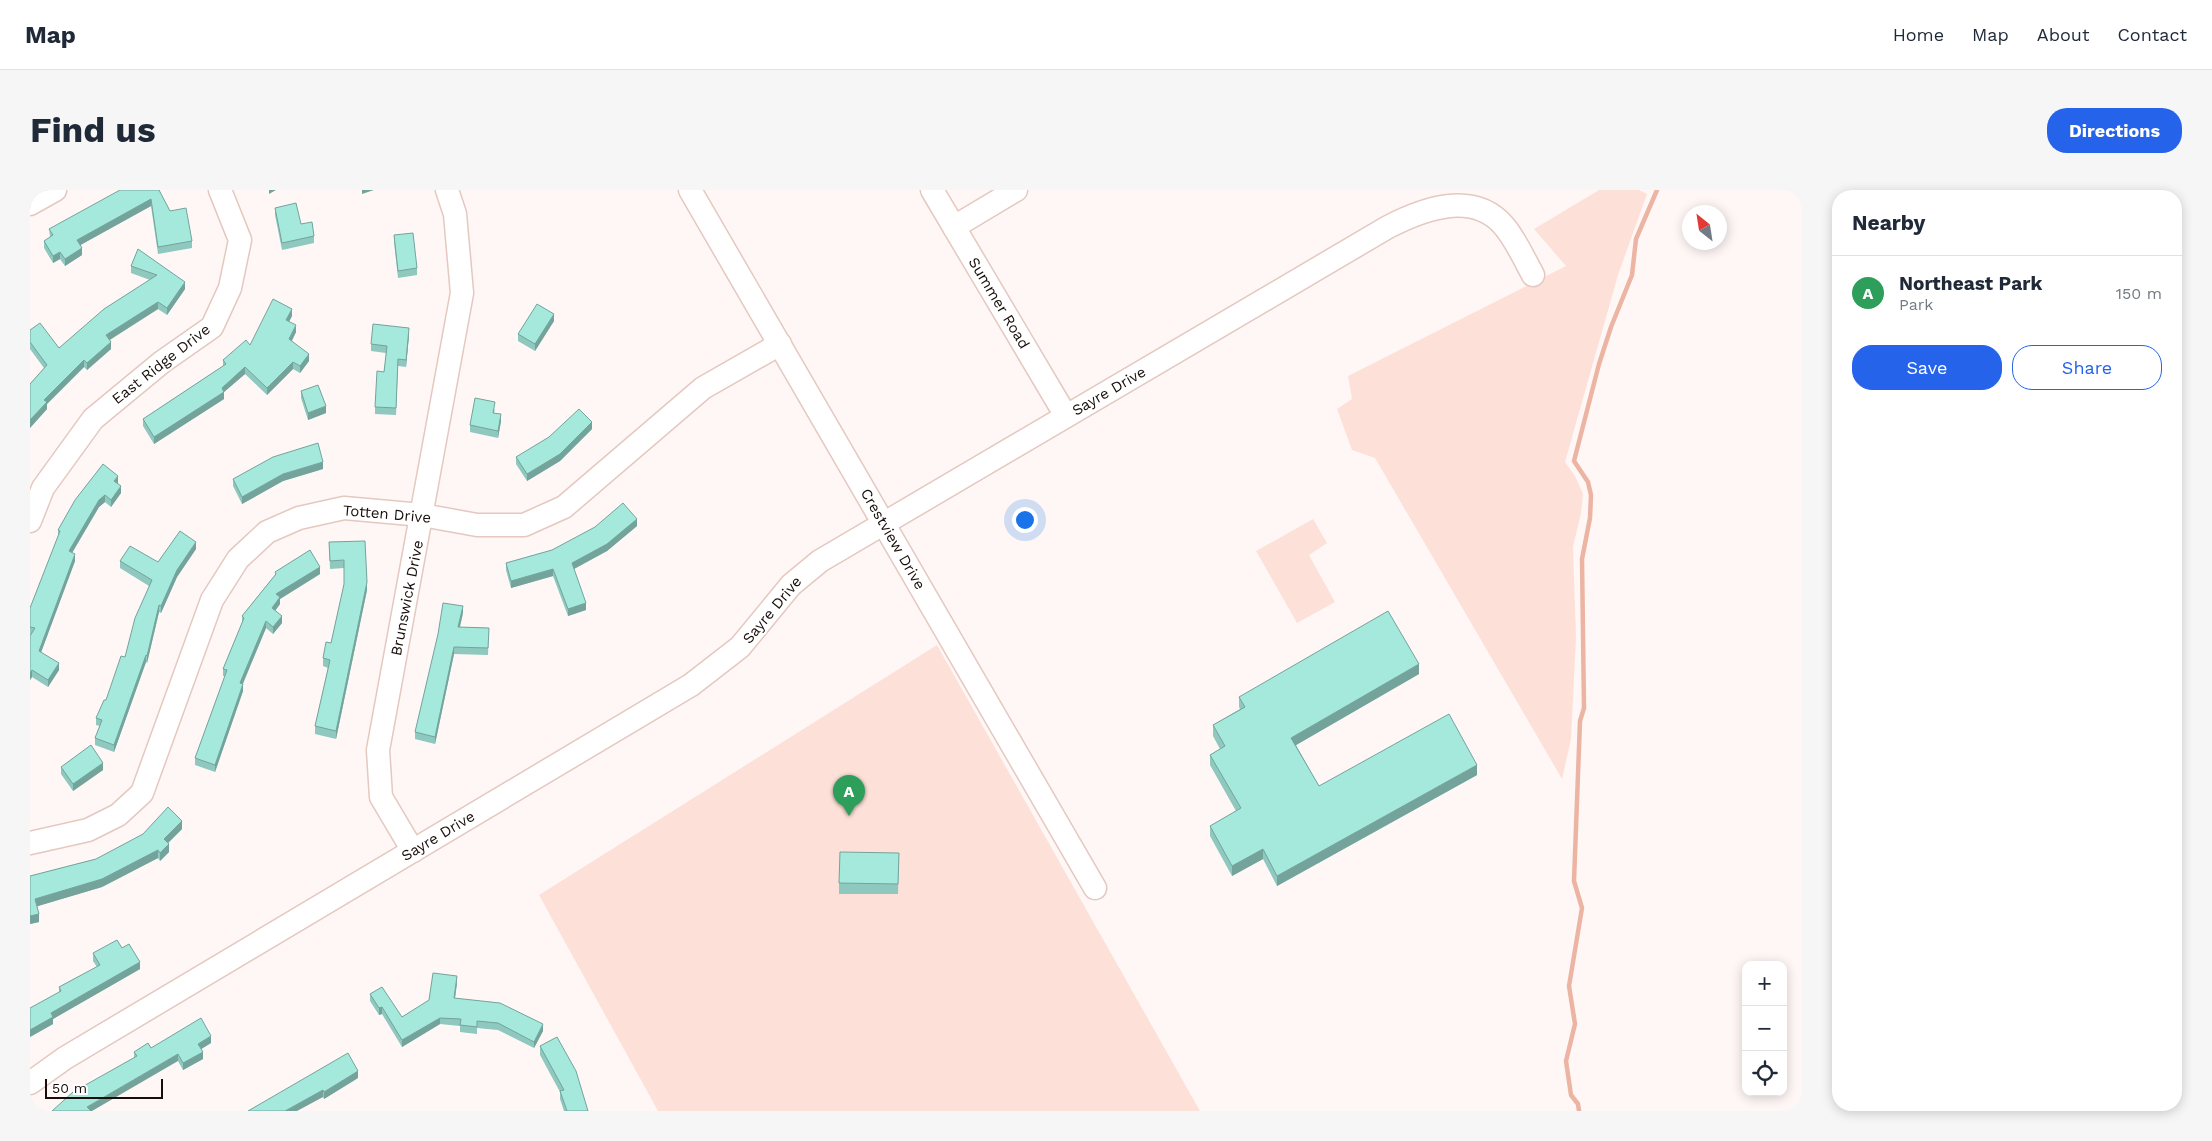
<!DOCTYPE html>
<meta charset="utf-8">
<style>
body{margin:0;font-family:"Work Sans",sans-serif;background:#f6f6f7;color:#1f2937}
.controls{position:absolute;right:15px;bottom:15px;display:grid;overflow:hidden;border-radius:10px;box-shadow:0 2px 12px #0003}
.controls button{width:45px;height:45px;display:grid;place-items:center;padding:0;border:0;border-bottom:1px solid #e0e1e3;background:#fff;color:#1f2937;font:25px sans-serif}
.compass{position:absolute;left:1652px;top:15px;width:45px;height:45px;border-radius:50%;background:#fff;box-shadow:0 2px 12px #0003;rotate:330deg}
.scale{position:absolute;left:15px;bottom:12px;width:118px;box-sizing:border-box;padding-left:5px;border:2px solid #170e0b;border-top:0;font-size:14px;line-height:18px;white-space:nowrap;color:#170e0b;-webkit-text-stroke:4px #fff;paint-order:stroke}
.you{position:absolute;left:994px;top:329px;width:18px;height:18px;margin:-12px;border:4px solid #fff;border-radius:50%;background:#1a73e8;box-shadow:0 0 0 8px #1a73e833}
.badge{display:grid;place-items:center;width:32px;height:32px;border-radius:50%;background:#2563eb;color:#fff;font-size:16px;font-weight:700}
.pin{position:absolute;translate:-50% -41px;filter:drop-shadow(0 1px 2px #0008)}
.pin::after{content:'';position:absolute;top:26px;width:18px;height:15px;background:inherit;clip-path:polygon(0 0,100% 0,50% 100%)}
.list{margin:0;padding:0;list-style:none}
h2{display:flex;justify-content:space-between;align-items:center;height:65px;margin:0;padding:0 20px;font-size:21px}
h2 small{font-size:16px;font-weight:400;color:#747a83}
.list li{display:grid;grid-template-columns:32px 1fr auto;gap:15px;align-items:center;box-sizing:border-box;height:75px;padding:0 20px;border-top:1px solid #e0e1e3}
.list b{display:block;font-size:19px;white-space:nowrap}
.list p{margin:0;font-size:16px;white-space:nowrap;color:#747a83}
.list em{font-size:16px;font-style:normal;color:#747a83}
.actions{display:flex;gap:10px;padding:15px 20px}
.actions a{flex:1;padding:11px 0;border:1px solid #2563eb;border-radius:20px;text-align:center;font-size:18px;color:#2563eb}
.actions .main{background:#2563eb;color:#fff}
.icon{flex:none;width:28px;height:28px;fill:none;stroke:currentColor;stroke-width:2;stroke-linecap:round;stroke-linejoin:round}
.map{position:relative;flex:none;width:1772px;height:921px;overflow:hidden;border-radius:20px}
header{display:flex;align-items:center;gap:30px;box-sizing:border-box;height:70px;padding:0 25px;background:#fff;border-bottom:1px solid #e0e1e3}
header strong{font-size:24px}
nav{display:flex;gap:28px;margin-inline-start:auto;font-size:18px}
.intro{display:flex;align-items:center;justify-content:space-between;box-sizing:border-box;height:120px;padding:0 30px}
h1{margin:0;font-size:35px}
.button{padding:12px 22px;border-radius:20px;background:#2563eb;color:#fff;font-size:18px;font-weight:700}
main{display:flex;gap:30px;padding:0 30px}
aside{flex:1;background:#fff;border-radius:20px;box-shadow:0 2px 12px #0003}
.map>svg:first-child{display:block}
.green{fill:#fde1d8}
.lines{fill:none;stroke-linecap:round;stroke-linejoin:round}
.stream{stroke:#ecb4a3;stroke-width:4.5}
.minor-casing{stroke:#e5c8bf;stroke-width:25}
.minor{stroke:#fff;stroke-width:22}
.wall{fill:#8ec8be}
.shaded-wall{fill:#74a39b}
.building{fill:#a5e9dd;stroke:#74a39b}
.labels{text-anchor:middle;stroke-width:4.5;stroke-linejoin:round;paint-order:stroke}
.street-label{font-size:15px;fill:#170e0b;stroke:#fff}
</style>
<header>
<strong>Map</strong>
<nav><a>Home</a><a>Map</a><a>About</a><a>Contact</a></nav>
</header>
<div class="intro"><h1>Find us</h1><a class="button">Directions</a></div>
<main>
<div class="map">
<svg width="1772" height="921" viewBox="0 0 1772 921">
<rect width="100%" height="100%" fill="#fef7f6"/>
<g class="green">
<polygon points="1569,0 1609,0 1617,4 1588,85 1535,272 1545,286 1553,304 1551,323 1543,357 1546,447 1541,549 1532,589 1345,268 1322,260 1307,219 1322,209 1318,186 1536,76 1504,39"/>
<polygon points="1283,329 1297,353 1279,365 1305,412 1267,433 1226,361"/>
<polygon points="907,455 1170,921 628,921 509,705"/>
</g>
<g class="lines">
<polyline class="stream" points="1549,921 1548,914 1541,905 1536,871 1545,834 1539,796 1552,718 1544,691 1550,531 1554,518 1552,369 1560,328 1561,305 1558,292 1544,271 1569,174 1581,137 1602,85 1606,49 1627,0"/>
<defs>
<g id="minor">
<polyline points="660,0 1065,698"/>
<polyline points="902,0 1036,226"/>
<polyline points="0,14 25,0"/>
<polyline points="924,37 986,0"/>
<polyline points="0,331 13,298 63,229 132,172 182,137 200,98 210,50 190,0"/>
<polyline points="0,653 58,640 88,625 112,603 182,410 208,369 237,342 269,328 314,318 392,325 447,335 494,335 534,317 673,198 750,154"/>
<polyline points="383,661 351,607 348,560 432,103 425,24 417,0"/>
<path d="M0 893 35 868 661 495 710 457 761 395 790 371 1358 37C1393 19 1443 0 1474 36 1486 50 1494 69 1503 85"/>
</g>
</defs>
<use href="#minor" class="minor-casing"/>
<use href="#minor" class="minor"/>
</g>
<g class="wall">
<polygon points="129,0 140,21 162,51 162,58 128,64 121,16 50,55 52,65 35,76 30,69 23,73 14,58 14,51 20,47 19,39"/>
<polygon points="245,18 271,34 284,46 284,53 252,60 245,25"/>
<polygon points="364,45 387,78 387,85 368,88 364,52"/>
<polygon points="108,59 155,99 137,125 128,119 80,150 81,159 57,180 54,177 17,214 17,219 0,238 0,194 14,178 0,159 0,140 29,158 120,90 101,83 101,76"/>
<polygon points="262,126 259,132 266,142 262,151 279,171 270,183 263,179 237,205 215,184 194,202 194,209 124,254 113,236 113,229 193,176 193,170 220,155"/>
<polygon points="524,131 505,161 488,151 488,144"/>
<polygon points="379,145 376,177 368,176 366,225 345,224 345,217 354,182 356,163 341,161 341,154"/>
<polygon points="271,201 296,223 278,230 271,208"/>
<polygon points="465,219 464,223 471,231 468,248 440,242 440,235"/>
<polygon points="562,239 530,271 497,291 486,274 486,267"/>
<polygon points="293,279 253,291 212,314 203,296 203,289"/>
<polygon points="88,293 91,303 81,317 75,312 69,317 42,363 45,371 11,462 29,480 18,497 2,487 0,490 0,446 1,444 0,444 0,418 28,347 28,340"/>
<polygon points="607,336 577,361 544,379 556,420 538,426 523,386 481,398 476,380 476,373"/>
<polygon points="299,352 337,400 306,549 285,544 285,536 298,478 293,476 293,468 301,453 314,395 314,378 300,379"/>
<polygon points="166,359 147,387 131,423 129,422 117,473 116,472 84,562 65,555 65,548 70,536 66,535 66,528 76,510 95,467 119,396 90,378 90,371 128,372"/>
<polygon points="245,382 290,384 250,409 250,414 245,421 252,433 243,444 236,438 213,494 213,501 185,582 165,575 165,568 195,486 193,486 193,479 212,433 212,426 245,385"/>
<polygon points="433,423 430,437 459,438 458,465 424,464 405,554 385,549 385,542"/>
<polygon points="1389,484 1266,555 1289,596 1447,585 1247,696 1233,669 1202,686 1180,646 1180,636 1206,621 1180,575 1180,565 1190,559 1183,546 1183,535 1210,519 1209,517 1209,507"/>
<polygon points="31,577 73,580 43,601 31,584"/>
<polygon points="152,639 138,653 139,662 130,671 128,668 72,697 7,716 9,732 0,734 0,686 66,669"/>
<polygon points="869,663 868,704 809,704 809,693"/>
<polygon points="92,758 110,779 23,829 23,834 0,847 29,802 29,797 67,777 63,771 63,763"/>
<polygon points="427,793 425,808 513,841 504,858 468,840 447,838 447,844 430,842 430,836 410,834 372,857 352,824 349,825 340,811 340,804 372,827"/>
<polygon points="181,853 171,859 173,869 153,880 148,871 104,868 104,862 121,858"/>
<polygon points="510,856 558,921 534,921 530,909 530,902 510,865"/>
<polygon points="328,888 294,909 293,907 218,921"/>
</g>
<g class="shaded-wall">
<polygon points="239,0 246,0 239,4"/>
<polygon points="332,0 344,0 332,4"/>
<polygon points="121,9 121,16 47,57 47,50"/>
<polygon points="52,58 52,65 35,76 35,69"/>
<polygon points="30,62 30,69 23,73 23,66"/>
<polygon points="155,92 155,99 137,125 137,118"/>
<polygon points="128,112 128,119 76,152 76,145"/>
<polygon points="262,119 262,126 256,137 256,130"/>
<polygon points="524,124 524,131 505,161 505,154"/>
<polygon points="266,135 266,142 259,156 259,149"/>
<polygon points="379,138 379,145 376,177 376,170"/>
<polygon points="81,152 81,159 57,180 57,173"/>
<polygon points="279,164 279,171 270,183 270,176"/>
<polygon points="54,170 54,177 17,214 17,219 0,238 0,230 14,210"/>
<polygon points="263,172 263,179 237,205 237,198"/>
<polygon points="215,177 215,184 194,202 194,209 124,254 124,247 192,198"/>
<polygon points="296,216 296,223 278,230 278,223"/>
<polygon points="471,224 471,231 468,248 468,241"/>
<polygon points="562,232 562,239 530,271 497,291 497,284"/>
<polygon points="293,272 293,279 253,291 212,314 212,307 253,284"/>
<polygon points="88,286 88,293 84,298 84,291"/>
<polygon points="91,296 91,303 81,317 81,310"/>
<polygon points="75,305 75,312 69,317 39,368 39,361 69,310"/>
<polygon points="607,329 607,336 577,361 542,380 542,373"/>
<polygon points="166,352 166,359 147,387 131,423 131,416 147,380"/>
<polygon points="45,364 45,371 9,468 9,461"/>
<polygon points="290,377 290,384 250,409 250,414 242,425 242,418 246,404"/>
<polygon points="523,379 523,386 481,398 481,391"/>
<polygon points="337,392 337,400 306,549 306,541"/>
<polygon points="556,413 556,420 538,426 538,419"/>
<polygon points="129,415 129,422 117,473 117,466"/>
<polygon points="433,416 433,423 428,444 428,437"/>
<polygon points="252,426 252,433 243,444 243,437"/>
<polygon points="236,431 236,438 210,500 210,493"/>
<polygon points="424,457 424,464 405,554 405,547"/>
<polygon points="116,465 116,472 84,562 84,555"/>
<polygon points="29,473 29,480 18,497 18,490"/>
<polygon points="1389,474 1389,484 1261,558 1261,548"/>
<polygon points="2,480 2,487 0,490 0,483"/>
<polygon points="213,494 213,501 185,582 185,575"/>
<polygon points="73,573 73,580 43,601 43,594"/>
<polygon points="1447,575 1447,585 1247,696 1247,686"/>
<polygon points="152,631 152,639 134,657 134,649"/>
<polygon points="139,654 139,662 130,671 130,663"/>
<polygon points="1233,659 1233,669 1202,686 1202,676"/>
<polygon points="128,660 128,668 72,697 5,717 5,709"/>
<polygon points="9,724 9,732 0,734 0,726"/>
<polygon points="110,772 110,779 23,829 23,834 0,847 0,840 21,823"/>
<polygon points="427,786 427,793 424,815 424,808"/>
<polygon points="352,817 352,824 349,825 349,818"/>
<polygon points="410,828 410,834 372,857 372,850"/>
<polygon points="513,834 513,841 504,858 504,852"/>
<polygon points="181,846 181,853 168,861 168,854"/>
<polygon points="173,862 173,869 153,880 153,873"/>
<polygon points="148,864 148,871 62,921 57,921 57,917"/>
<polygon points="328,881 328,888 294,909 294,902"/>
<polygon points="293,900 293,907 267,921 255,921"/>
</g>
<g class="building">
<polygon points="90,0 129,0 140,21 156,18 162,51 128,57 121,9 47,50 52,58 35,69 30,62 23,66 14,51 23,45 19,39"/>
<polygon points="266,13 271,34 282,32 284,46 252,53 245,18"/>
<polygon points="383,43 387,78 368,81 364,45"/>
<polygon points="108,59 155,92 137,118 128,112 76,145 81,152 57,173 54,170 14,210 17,212 0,230 0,194 17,175 0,152 0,140 10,133 29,158 74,119 127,85 101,76"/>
<polygon points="243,109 262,119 256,130 266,135 259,149 279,164 270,176 263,172 237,198 215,177 192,198 194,202 124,247 113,229 196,174 193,170 216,150 220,155"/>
<polygon points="507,114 524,124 505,154 488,144"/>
<polygon points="343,134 379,138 376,170 368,169 366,218 345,217 347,181 354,182 357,156 341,154"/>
<polygon points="288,195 296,216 278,223 271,201"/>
<polygon points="445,208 465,212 463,223 471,224 468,241 440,235"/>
<polygon points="549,219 562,232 530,264 497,284 486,267 519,247"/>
<polygon points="288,253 293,272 253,284 212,307 203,289 243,267"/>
<polygon points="73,274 88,286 84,291 91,296 81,310 75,305 69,310 39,361 45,364 9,461 29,473 18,490 2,480 0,483 0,446 5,438 0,437 0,418 30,341 28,340 45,310"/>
<polygon points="593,313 607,329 577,354 542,373 556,413 538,419 523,379 481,391 476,373 522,360 565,337"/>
<polygon points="150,341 166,352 147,380 131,416 129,415 117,466 116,465 84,555 65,548 72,530 66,528 74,510 76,510 91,466 95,467 105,428 122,390 90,371 100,356 128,372"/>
<polygon points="335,351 337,392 306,541 285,536 300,470 293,468 296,452 301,453 314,394 314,370 300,371 299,352"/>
<polygon points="280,360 290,377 246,404 250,407 242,418 252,426 243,437 236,431 210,493 213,494 185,575 165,568 197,480 193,479 214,428 212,426 246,384 245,382"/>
<polygon points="413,413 433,416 428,437 459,438 458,458 424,457 405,547 385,542 408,444"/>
<polygon points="1358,421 1389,474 1261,548 1289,596 1419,524 1447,575 1247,686 1233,659 1202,676 1180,636 1211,618 1180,565 1195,556 1183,535 1215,517 1209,507"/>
<polygon points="61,555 73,573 43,594 31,577"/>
<polygon points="138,617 152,631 134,649 139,654 130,663 128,660 72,689 5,709 9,724 0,726 0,686 66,669 113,644"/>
<polygon points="810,662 869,663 868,694 809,693"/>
<polygon points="87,750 92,758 99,754 110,772 21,823 23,827 0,840 0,818 31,801 29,797 70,775 63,763"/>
<polygon points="403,783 427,786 424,808 470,813 513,834 504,852 468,833 447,831 447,837 430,835 431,829 410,828 372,850 352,817 349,818 340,804 352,797 372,827 399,810"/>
<polygon points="171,828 181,846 168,854 173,862 153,873 148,864 57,917 61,921 22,921 43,902 107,866 104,862 118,853 121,858"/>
<polygon points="527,847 546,881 558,921 537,921 530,901 534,900 510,856"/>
<polygon points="318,863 328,881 294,902 293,900 255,921 218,921"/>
</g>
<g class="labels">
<g class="street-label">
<text transform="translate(969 113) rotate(59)" y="5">Summer Road</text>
<text transform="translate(131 174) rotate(-38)" y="5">East Ridge Drive</text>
<text transform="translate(1079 201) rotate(-30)" y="5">Sayre Drive</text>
<text transform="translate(357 324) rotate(5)" y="5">Totten Drive</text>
<text transform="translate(863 349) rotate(60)" y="5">Crestview Drive</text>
<text transform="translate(377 408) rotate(-79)" y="5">Brunswick Drive</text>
<text transform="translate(742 420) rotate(-50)" y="5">Sayre Drive</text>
<text transform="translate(408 646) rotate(-31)" y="5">Sayre Drive</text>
</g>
</g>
</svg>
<div class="controls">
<button>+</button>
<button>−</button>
<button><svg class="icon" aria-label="locate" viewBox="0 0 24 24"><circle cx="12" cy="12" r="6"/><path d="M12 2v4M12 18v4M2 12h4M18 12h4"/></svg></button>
</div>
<svg class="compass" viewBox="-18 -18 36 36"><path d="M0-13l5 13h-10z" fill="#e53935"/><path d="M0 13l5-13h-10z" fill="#747a83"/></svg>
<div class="scale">50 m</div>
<div class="you"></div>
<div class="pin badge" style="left:819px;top:626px;background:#2e9e5b">A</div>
</div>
<aside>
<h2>Nearby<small></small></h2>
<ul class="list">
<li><span class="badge" style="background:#2e9e5b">A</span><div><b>Northeast Park</b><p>Park</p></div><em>150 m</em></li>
</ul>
<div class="actions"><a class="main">Save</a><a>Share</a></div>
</aside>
</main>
